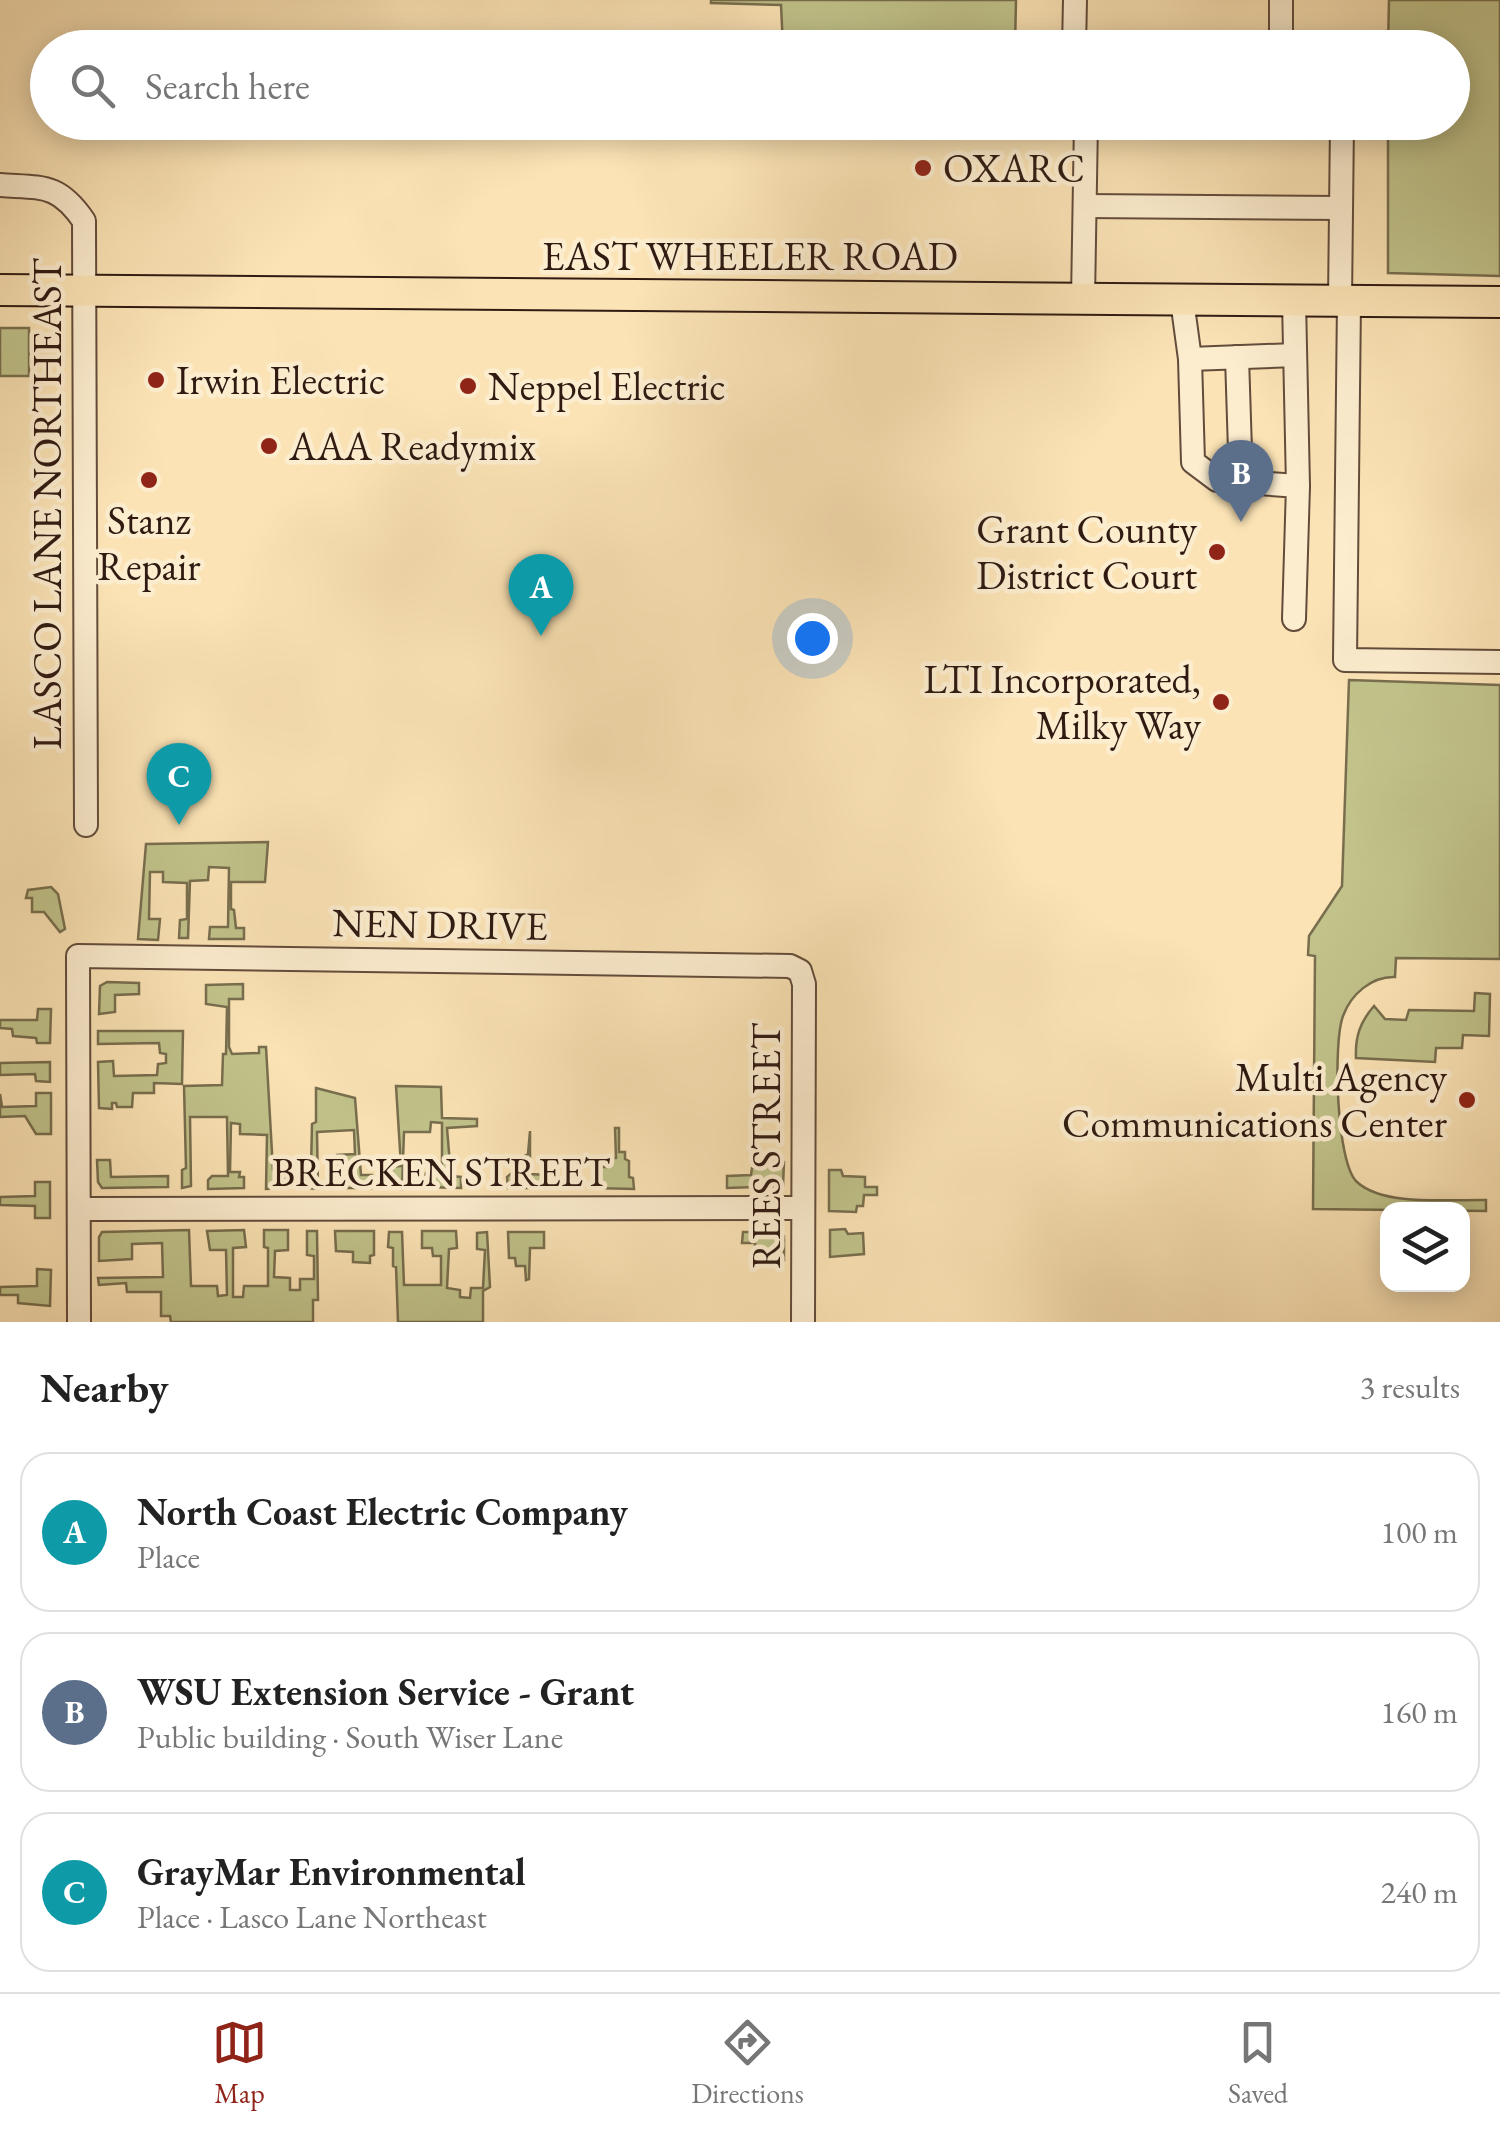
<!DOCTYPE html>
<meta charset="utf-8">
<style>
body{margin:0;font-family:"EB Garamond",serif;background:#f6f6f6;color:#222}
.controls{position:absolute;right:30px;bottom:30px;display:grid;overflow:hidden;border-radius:20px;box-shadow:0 5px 25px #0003}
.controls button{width:90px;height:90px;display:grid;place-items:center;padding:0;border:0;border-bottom:2px solid #e0e0e0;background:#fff;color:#222;font:50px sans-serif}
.you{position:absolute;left:812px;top:638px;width:35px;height:35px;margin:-25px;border:8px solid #fff;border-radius:50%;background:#1a73e8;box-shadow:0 0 0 15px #1a73e833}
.badge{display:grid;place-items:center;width:65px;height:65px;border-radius:50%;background:#8f2418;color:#fff;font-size:32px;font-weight:700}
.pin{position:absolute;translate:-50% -82px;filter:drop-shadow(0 2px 5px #0008)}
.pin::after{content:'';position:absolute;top:52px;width:35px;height:30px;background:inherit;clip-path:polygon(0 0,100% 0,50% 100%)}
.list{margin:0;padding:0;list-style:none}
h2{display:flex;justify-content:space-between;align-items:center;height:130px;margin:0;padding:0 40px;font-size:42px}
h2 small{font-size:32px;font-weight:400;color:#767676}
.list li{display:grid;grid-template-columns:65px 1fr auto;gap:30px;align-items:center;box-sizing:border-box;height:160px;margin:0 20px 20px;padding:0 20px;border:2px solid #e0e0e0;border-radius:30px}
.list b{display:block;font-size:38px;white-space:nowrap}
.list p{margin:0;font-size:32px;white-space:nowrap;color:#767676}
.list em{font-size:32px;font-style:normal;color:#767676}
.icon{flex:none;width:55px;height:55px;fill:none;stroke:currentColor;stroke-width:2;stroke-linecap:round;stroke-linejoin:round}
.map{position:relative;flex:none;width:1500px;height:1322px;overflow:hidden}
.search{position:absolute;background:#fff;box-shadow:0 5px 25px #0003;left:30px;right:30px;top:30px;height:110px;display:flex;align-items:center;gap:25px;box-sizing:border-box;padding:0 35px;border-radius:55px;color:#767676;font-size:38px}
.sheet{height:670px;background:#fff}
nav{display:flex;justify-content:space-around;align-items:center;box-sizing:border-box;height:140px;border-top:2px solid #e0e0e0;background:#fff;font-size:28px;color:#767676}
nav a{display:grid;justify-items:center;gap:5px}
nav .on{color:#8f2418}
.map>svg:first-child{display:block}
.green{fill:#c1c38b;stroke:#786e4e;stroke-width:2.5}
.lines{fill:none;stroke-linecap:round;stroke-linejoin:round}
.minor-casing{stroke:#634c3b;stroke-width:26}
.major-casing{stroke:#301a12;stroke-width:34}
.minor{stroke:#fcedcf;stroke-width:22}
.major{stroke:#fbe3b5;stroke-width:30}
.poi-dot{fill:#8f2418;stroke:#fcedcf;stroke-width:4}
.labels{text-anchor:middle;stroke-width:9;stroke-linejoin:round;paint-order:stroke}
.poi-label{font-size:40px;fill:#301a12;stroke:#fcedcf;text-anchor:start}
.street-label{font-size:40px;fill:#301a12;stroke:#fcedcf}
</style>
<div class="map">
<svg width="1500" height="1322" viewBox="0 0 1500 1322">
<rect width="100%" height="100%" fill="#fbe3b5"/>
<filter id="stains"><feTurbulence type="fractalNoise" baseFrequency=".002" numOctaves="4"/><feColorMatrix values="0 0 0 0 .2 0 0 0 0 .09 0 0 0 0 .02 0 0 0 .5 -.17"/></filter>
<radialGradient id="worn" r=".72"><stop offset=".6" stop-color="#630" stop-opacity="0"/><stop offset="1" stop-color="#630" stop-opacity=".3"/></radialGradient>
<g class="green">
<polygon points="711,0 1016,0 1015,47 783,47 781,5 711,3"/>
<polygon points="1389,0 1500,0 1500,276 1388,273 1388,123 1452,122 1452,48 1388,47"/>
<rect x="0" y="328" width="29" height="48"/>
<path d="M1349 680 1500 685V959L1396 958 1395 977C1372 976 1351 994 1343 1016 1333 1042 1336 1163 1357 1182 1384 1207 1451 1199 1486 1200V1211L1313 1209 1315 956 1308 955 1309 936 1342 886Z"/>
<polygon points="268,842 265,882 231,882 231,909 234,910 236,928 244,928 244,939 209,939 210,927 228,927 229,868 209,867 208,880 190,881 188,938 179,938 180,920 187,919 187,883 163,882 163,872 150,872 149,919 160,919 158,940 138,939 146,844"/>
<polygon points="51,887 58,894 65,929 60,932 44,912 32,912 32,898 26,898 28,890"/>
<polygon points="107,982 139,983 139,994 115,995 115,1012 99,1014 100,986"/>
<polygon points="243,984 243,999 229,999 229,1047 232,1054 259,1053 259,1047 266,1047 273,1170 282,1170 283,1177 288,1178 288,1188 266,1189 267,1135 240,1134 240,1124 231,1123 230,1172 240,1172 239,1177 244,1177 244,1188 208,1189 208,1180 212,1176 228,1176 227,1117 190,1117 191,1186 182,1188 182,1170 186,1168 184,1086 222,1085 223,1054 226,1054 227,1007 206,1004 206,985"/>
<path d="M1475 993 1490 994 1489 1036 1463 1035 1462 1048H1436L1435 1062 1356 1058C1355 1037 1360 1022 1374 1006L1385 1019 1406 1020 1409 1010 1474 1011Z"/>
<polygon points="38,1009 51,1009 50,1043 37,1043 36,1038 13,1036 12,1029 0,1028 0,1020 37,1020"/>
<polygon points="98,1031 183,1031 182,1084 154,1083 154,1093 133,1093 132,1107 117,1107 116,1103 112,1103 112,1109 99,1108 98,1062 113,1061 114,1076 157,1075 158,1064 166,1063 166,1054 160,1053 159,1043 98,1044"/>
<polygon points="50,1062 50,1082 36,1081 35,1074 0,1075 0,1063"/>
<polygon points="396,1086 441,1087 442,1118 477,1119 477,1126 447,1128 451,1176 461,1177 461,1188 423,1187 426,1173 442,1172 442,1123 431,1122 430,1132 404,1132 402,1189 392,1188 392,1167 401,1166"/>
<polygon points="316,1088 355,1098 361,1175 372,1175 372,1188 336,1188 337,1155 355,1154 354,1130 317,1132 318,1189 306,1188 307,1170 311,1170 312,1124 316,1122"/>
<polygon points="36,1093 51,1093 51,1134 36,1134 25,1116 0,1117 0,1094 2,1107 36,1106"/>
<polygon points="615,1128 619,1128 619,1152 625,1152 625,1159 629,1161 629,1177 633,1178 634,1189 594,1188 599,1167 609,1167 609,1159 616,1158"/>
<polygon points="530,1131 530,1174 547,1175 547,1188 508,1188 507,1177 513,1172 514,1162 528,1154"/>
<polygon points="97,1160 110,1160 111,1177 168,1176 168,1187 102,1188 98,1182"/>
<polygon points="774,1162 784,1162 783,1186 727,1188 727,1176 751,1175 752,1168"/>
<polygon points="829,1170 841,1170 843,1176 865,1177 865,1187 877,1187 877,1195 864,1195 863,1206 857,1206 856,1212 829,1211"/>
<polygon points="35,1182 50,1182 50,1218 35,1218 35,1206 0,1205 0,1197 35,1196"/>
<polygon points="845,1229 848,1234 863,1233 864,1254 830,1257 830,1230"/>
<polygon points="189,1230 191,1286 217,1286 218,1296 227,1295 226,1250 210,1250 207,1231 244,1230 246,1247 233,1248 233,1297 243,1297 244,1286 268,1286 268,1248 264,1247 264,1230 288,1230 288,1250 275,1251 274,1277 290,1278 290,1290 300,1290 300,1279 314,1279 314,1256 307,1255 307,1231 317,1231 318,1300 313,1300 313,1322 171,1322 170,1316 161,1316 161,1292 127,1292 126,1283 99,1285 98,1278 163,1277 162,1243 132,1244 132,1259 99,1261 99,1237 102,1232"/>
<polygon points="335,1231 374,1231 374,1255 370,1256 370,1263 353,1262 353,1252 336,1251"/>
<polygon points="422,1231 456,1231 457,1248 449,1249 447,1288 460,1290 460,1297 470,1298 471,1288 483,1288 485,1250 477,1249 477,1233 487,1232 490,1287 483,1291 483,1322 398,1322 396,1267 393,1266 393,1248 388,1247 389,1232 402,1232 404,1285 441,1285 441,1256 433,1256 432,1248 422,1248"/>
<polygon points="508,1232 544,1232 544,1248 530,1248 529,1279 526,1280 525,1266 516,1266 515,1258 509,1258"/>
<polygon points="743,1232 779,1232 784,1236 784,1260 776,1259 774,1252 755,1251 755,1243 742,1243"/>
<polygon points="37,1269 51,1270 50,1306 18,1303 18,1295 0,1295 0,1287 37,1286"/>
</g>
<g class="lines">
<defs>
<g id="minor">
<polyline points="1074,48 1075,0"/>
<polyline points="1281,48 1281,0"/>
<path d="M0 185C42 188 58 183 84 221L86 825"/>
<polyline points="1085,206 1341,208"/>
<polyline points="1083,299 1086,122"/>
<polyline points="1182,300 1190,359 1193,462 1217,480 1298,486 1294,619"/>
<polyline points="1294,301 1298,486"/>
<polyline points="1340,301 1342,122"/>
<polyline points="1349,301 1345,660 1500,662"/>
<polyline points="1237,357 1241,482"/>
<polyline points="1190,359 1295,355"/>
<polyline points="80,1209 803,1208"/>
<polyline points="79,1322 78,956 790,966 800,971 804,984 803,1322"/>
</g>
<polyline id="major" points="0,290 1500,302"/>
</defs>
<use href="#minor" class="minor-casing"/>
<use href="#major" class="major-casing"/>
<use href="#minor" class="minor"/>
<use href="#major" class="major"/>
</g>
<g class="poi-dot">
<circle cx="923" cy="168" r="10"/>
<circle cx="156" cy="380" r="10"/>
<circle cx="468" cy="386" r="10"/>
<circle cx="269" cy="446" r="10"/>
<circle cx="149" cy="480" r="10"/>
<circle cx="1217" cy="552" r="10"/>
<circle cx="1221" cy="702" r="10"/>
<circle cx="1467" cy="1100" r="10"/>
</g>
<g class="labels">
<g class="poi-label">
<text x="943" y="182">OXARC</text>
<text x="176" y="394">Irwin Electric</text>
<text x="488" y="400">Neppel Electric</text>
<text x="289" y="460">AAA Readymix</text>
<text x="149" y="534" text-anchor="middle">Stanz<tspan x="149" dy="46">Repair</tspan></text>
<text x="1197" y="543" text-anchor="end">Grant County<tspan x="1197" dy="46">District Court</tspan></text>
<text x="1201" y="693" text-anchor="end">LTI Incorporated,<tspan x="1201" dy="46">Milky Way</tspan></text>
<text x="1447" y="1091" text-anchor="end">Multi Agency<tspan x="1447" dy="46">Communications Center</tspan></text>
</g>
<g class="street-label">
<text x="750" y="270">EAST WHEELER ROAD</text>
<text transform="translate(47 504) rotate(-90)" y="14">LASCO LANE NORTHEAST</text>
<text transform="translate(440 924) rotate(1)" y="14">NEN DRIVE</text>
<text transform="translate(766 1146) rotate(-90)" y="14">REES STREET</text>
<text x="441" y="1186">BRECKEN STREET</text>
</g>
</g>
<rect width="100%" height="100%" filter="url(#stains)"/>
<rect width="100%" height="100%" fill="url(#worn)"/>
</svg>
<div class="controls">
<button><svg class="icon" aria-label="layers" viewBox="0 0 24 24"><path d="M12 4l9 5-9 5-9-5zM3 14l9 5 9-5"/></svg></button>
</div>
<div class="you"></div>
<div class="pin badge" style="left:541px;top:636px;background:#0f9aa8">A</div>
<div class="pin badge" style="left:1241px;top:522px;background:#5c6f8a">B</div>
<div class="pin badge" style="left:179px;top:825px;background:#0f9aa8">C</div>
<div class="search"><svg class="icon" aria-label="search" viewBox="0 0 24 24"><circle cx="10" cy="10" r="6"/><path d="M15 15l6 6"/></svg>Search here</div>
</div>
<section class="sheet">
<h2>Nearby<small>3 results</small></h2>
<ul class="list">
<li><span class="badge" style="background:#0f9aa8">A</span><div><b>North Coast Electric Company</b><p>Place</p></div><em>100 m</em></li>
<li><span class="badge" style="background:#5c6f8a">B</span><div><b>WSU Extension Service - Grant</b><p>Public building · South Wiser Lane</p></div><em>160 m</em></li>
<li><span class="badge" style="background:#0f9aa8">C</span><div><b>GrayMar Environmental</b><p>Place · Lasco Lane Northeast</p></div><em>240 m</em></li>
</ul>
</section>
<nav>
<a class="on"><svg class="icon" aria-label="map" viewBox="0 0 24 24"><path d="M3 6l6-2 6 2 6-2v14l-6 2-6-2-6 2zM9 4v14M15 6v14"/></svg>Map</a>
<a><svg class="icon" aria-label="directions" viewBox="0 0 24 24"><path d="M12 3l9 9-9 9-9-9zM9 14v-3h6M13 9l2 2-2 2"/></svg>Directions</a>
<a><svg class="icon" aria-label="saved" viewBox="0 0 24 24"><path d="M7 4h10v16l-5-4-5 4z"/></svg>Saved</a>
</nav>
